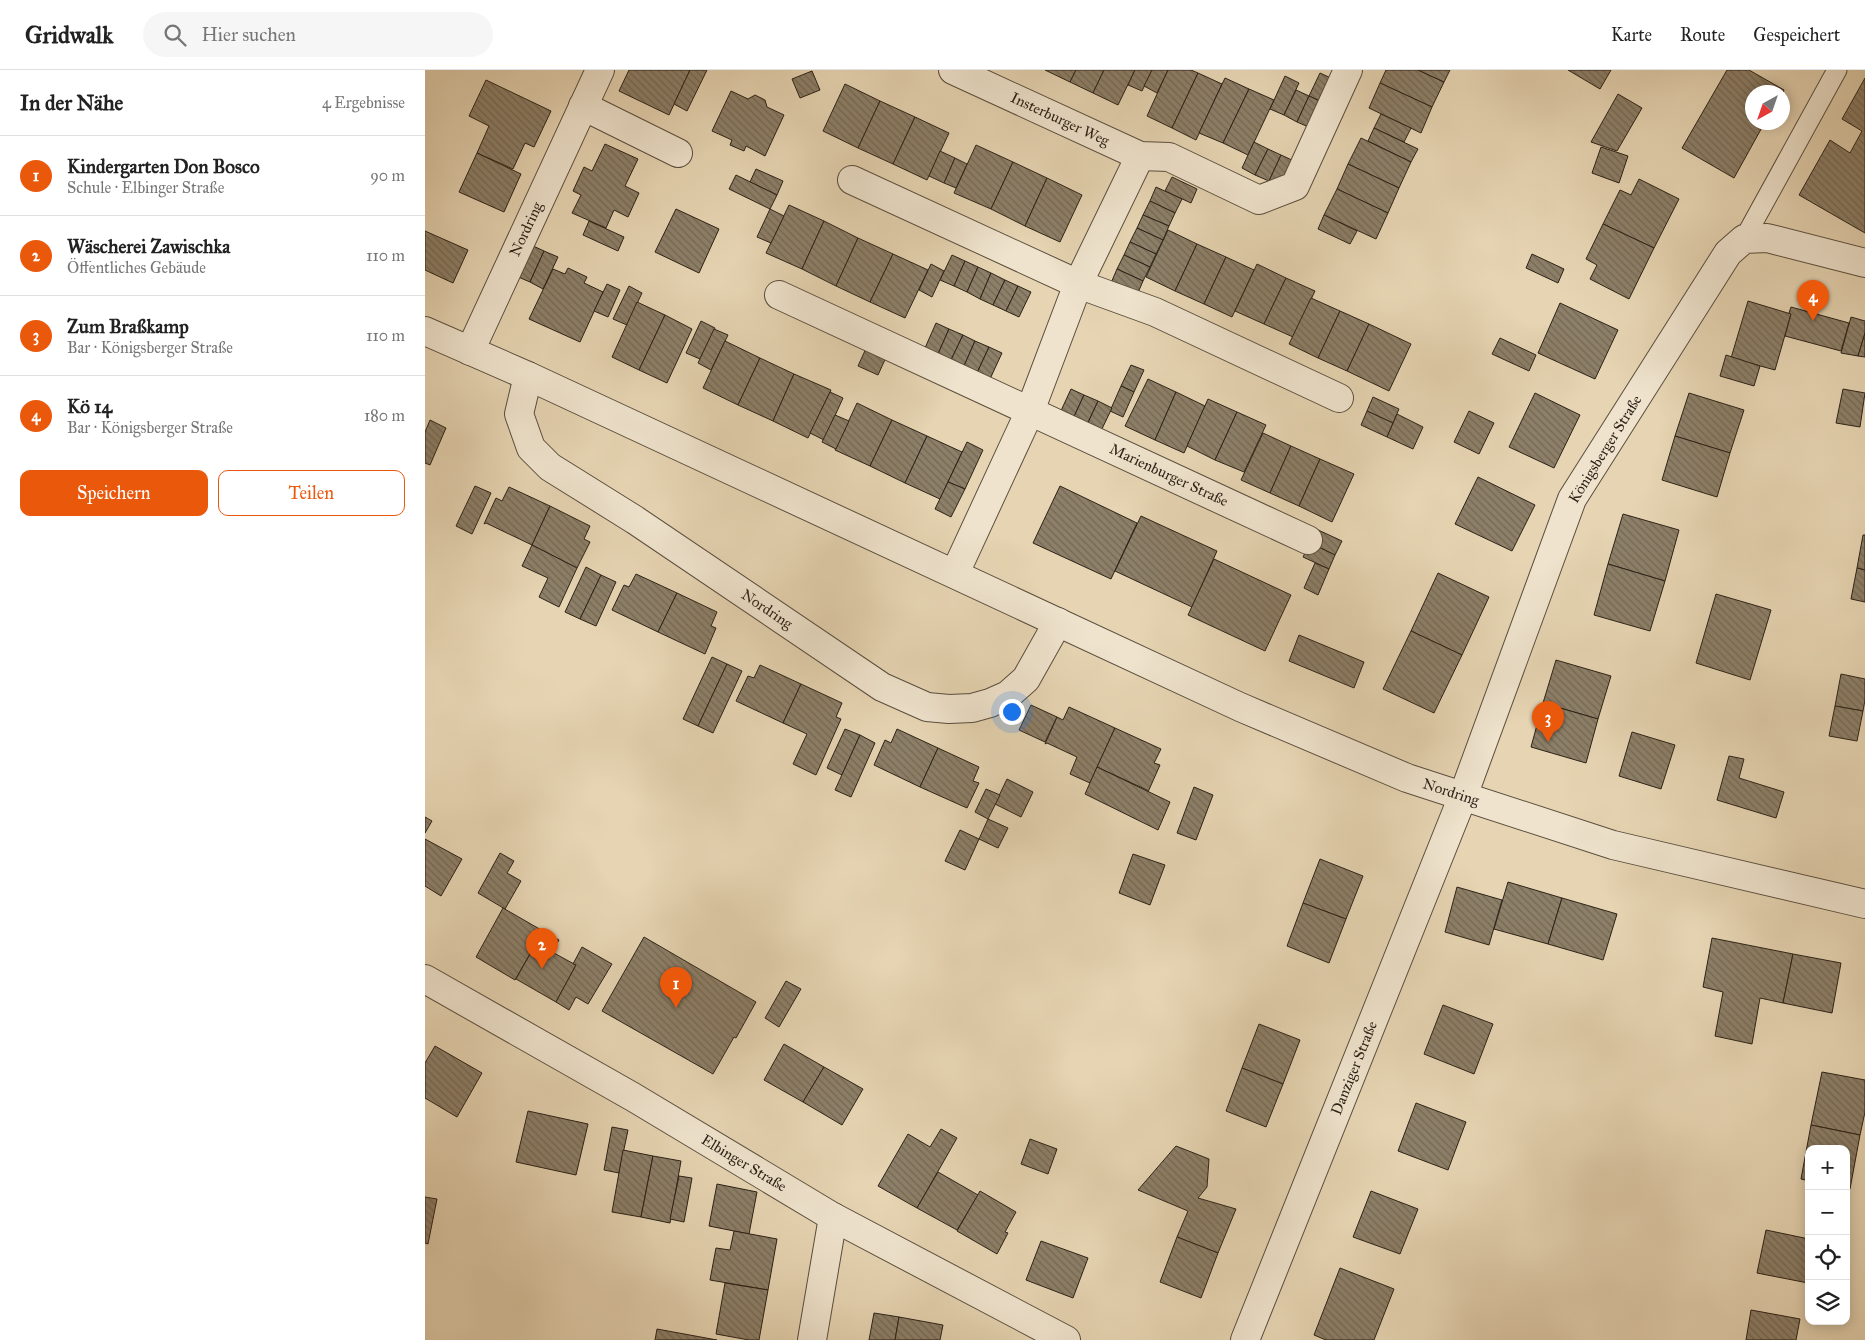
<!DOCTYPE html>
<html lang="de">
<meta charset="utf-8">
<style>
body{margin:0;font-family:"IM FELL Great Primer",serif;background:#f6f6f6;color:#222}
.controls{position:absolute;right:15px;bottom:15px;display:grid;overflow:hidden;border-radius:10px;box-shadow:0 2px 12px #0003}
.controls button{width:45px;height:45px;display:grid;place-items:center;padding:0;border:0;border-bottom:1px solid #e0e0e0;background:#fff;color:#222;font:25px sans-serif}
.compass{position:absolute;left:1320px;top:15px;width:45px;height:45px;border-radius:50%;background:#fff;box-shadow:0 2px 12px #0003;rotate:220deg}
.you{position:absolute;left:586px;top:641px;width:18px;height:18px;margin:-12px;border:4px solid #fff;border-radius:50%;background:#1a73e8;box-shadow:0 0 0 8px #1a73e833}
.badge{display:grid;place-items:center;width:32px;height:32px;border-radius:50%;background:#ea580c;color:#fff;font-size:16px;font-weight:700}
.pin{position:absolute;translate:-50% -41px;filter:drop-shadow(0 1px 2px #0008)}
.pin::after{content:'';position:absolute;top:26px;width:18px;height:15px;background:inherit;clip-path:polygon(0 0,100% 0,50% 100%)}
.list{margin:0;padding:0;list-style:none}
h2{display:flex;justify-content:space-between;align-items:center;height:65px;margin:0;padding:0 20px;font-size:21px}
h2 small{font-size:16px;font-weight:400;color:#767676}
.list li{display:grid;grid-template-columns:32px 1fr auto;gap:15px;align-items:center;box-sizing:border-box;height:80px;padding:0 20px;border-top:1px solid #e0e0e0}
.list b{display:block;font-size:19px;white-space:nowrap}
.list p{margin:0;font-size:16px;white-space:nowrap;color:#767676}
.list em{font-size:16px;font-style:normal;color:#767676}
.actions{display:flex;gap:10px;padding:15px 20px}
.actions a{flex:1;padding:11px 0;border:1px solid #ea580c;border-radius:10px;text-align:center;font-size:18px;color:#ea580c}
.actions .main{background:#ea580c;color:#fff}
.icon{flex:none;width:28px;height:28px;fill:none;stroke:currentColor;stroke-width:2;stroke-linecap:round;stroke-linejoin:round}
.map{position:relative;flex:none;width:1440px;height:1270px;overflow:hidden}
header{display:flex;align-items:center;gap:30px;box-sizing:border-box;height:70px;padding:0 25px;background:#fff;border-bottom:1px solid #e0e0e0}
header strong{font-size:24px}
nav{display:flex;gap:28px;margin-inline-start:auto;font-size:18px}
.search{width:350px;height:45px;background:#f6f6f6;display:flex;align-items:center;gap:12px;box-sizing:border-box;padding:0 18px;border-radius:28px;color:#767676;font-size:19px}
main{display:flex}
aside{flex:1;background:#fff}
.map>svg:first-child{display:block}
.building{fill:url(#building-back-hatch);stroke:#2c2217}
.lines{fill:none;stroke-linecap:round;stroke-linejoin:round}
.lane-casing{stroke:#5a4e3e;stroke-width:21}
.street-casing{stroke:#5a4e3e;stroke-width:30}
.lane{stroke:#efe3cd;stroke-width:19}
.street{stroke:#efe3cd;stroke-width:28}
.labels{text-anchor:middle;stroke-width:5;stroke-linejoin:round;paint-order:stroke}
.street-label{font-size:15px;fill:#2c2217;stroke:#efe3cd}
</style>
<header>
<strong>Gridwalk</strong>
<div class="search"><svg class="icon" aria-label="search" viewBox="0 0 24 24"><circle cx="10" cy="10" r="6"/><path d="M15 15l6 6"/></svg>Hier suchen</div>
<nav><a>Karte</a><a>Route</a><a>Gespeichert</a></nav>
</header>
<main>
<aside>
<h2>In der Nähe<small>4 Ergebnisse</small></h2>
<ul class="list">
<li><span class="badge">1</span><div><b>Kindergarten Don Bosco</b><p>Schule · Elbinger Straße</p></div><em>90 m</em></li>
<li><span class="badge">2</span><div><b>Wäscherei Zawischka</b><p>Öffentliches Gebäude</p></div><em>110 m</em></li>
<li><span class="badge">3</span><div><b>Zum Braßkamp</b><p>Bar · Königsberger Straße</p></div><em>110 m</em></li>
<li><span class="badge">4</span><div><b>Kö 14</b><p>Bar · Königsberger Straße</p></div><em>180 m</em></li>
</ul>
<div class="actions"><a class="main">Speichern</a><a>Teilen</a></div>
</aside>
<div class="map">
<svg width="1440" height="1270" viewBox="0 0 1440 1270">
<defs>
<pattern id="building-back-hatch" width="6" height="6" patternUnits="userSpaceOnUse" patternTransform="scale(1.25)"><rect width="6" height="6" fill="#8d7f68"/><path d="M-1 5l2 2M0 0l6 6M5-1l2 2" fill="none" stroke="#736855"/></pattern>
</defs>
<rect width="100%" height="100%" fill="#e6d4b2"/>
<filter id="stains"><feTurbulence type="fractalNoise" baseFrequency=".004" numOctaves="4"/><feColorMatrix values="0 0 0 0 .2 0 0 0 0 .09 0 0 0 0 .02 0 0 0 .5 -.17"/></filter>
<radialGradient id="worn" r=".72"><stop offset=".6" stop-color="#630" stop-opacity="0"/><stop offset="1" stop-color="#630" stop-opacity=".3"/></radialGradient>
<g class="building">
<polygon points="204,0 265,0 244,45 194,21"/>
<polygon points="265,0 282,0 262,41 249,34"/>
<polygon points="620,0 651,0 645,12"/>
<polygon points="651,0 679,0 668,23 645,12"/>
<polygon points="679,0 710,0 693,35 668,23"/>
<polygon points="710,0 727,0 717,21 703,15"/>
<polygon points="727,0 743,0 732,23 719,16"/>
<polygon points="743,0 766,0 773,3 747,58 722,46"/>
<polygon points="961,0 993,0 1019,12 1007,37 955,13"/>
<polygon points="993,0 1025,0 1019,12"/>
<polygon points="1143,0 1186,0 1175,19"/>
<polygon points="1302,0 1324,0 1359,20 1358,23 1328,22 1328,52 1340,52 1309,108 1257,78"/>
<polygon points="387,1 395,20 375,28 367,9"/>
<polygon points="773,3 797,14 771,70 747,58"/>
<polygon points="895,3 908,9 897,32 884,26"/>
<polygon points="860,6 874,13 859,45 845,39"/>
<polygon points="800,8 824,19 798,73 774,63"/>
<polygon points="1440,8 1440,163 1374,125 1405,70 1425,83 1437,61 1417,49"/>
<polygon points="61,10 126,41 109,77 100,73 88,99 52,83 64,56 44,46"/>
<polygon points="955,13 1007,37 996,63 944,38"/>
<polygon points="420,14 455,31 433,78 398,61"/>
<polygon points="824,19 849,30 823,85 798,73"/>
<polygon points="871,20 884,26 872,52 859,45"/>
<polygon points="306,21 323,29 330,25 340,30 342,37 359,45 340,86 321,76 319,81 305,75 307,70 287,61"/>
<polygon points="1193,24 1217,38 1192,81 1166,72"/>
<polygon points="884,26 897,32 886,58 872,52"/>
<polygon points="455,31 490,47 468,94 433,78"/>
<polygon points="956,44 986,58 979,72 949,58"/>
<polygon points="490,47 524,63 502,110 468,94"/>
<polygon points="949,58 993,79 986,92 943,71"/>
<polygon points="936,68 986,92 974,118 923,94"/>
<polygon points="829,72 843,79 830,105 817,98"/>
<polygon points="180,74 213,89 200,116 214,123 203,147 189,140 181,158 147,143 156,125 148,121 159,97 167,101"/>
<polygon points="551,75 588,92 566,139 529,123"/>
<polygon points="1176,77 1203,86 1194,113 1167,103"/>
<polygon points="843,79 856,85 844,111 830,105"/>
<polygon points="515,81 530,88 519,113 504,106"/>
<polygon points="52,83 96,104 79,142 34,122"/>
<polygon points="856,85 869,91 857,117 844,111"/>
<polygon points="530,88 542,94 531,118 519,113"/>
<polygon points="588,92 622,108 600,156 566,139"/>
<polygon points="923,94 974,118 963,143 912,119"/>
<polygon points="331,99 358,111 352,125 325,112"/>
<polygon points="311,105 352,125 345,139 304,119"/>
<polygon points="747,107 772,119 766,133 740,121"/>
<polygon points="622,108 657,125 635,172 600,156"/>
<polygon points="1214,109 1254,129 1229,178 1178,154 1195,120 1206,125"/>
<polygon points="731,117 757,129 750,143 725,131"/>
<polygon points="912,119 963,143 951,169 899,145"/>
<polygon points="725,131 750,143 744,156 718,145"/>
<polygon points="364,135 399,151 377,199 341,183"/>
<polygon points="251,139 294,159 274,203 230,182"/>
<polygon points="345,139 359,146 346,173 332,167"/>
<polygon points="718,145 744,156 738,170 712,158"/>
<polygon points="899,145 932,161 925,174 893,159"/>
<polygon points="164,151 199,167 193,181 158,165"/>
<polygon points="399,151 433,168 411,216 377,199"/>
<polygon points="1178,154 1229,178 1204,229 1165,209 1172,195 1161,189"/>
<polygon points="712,158 738,170 731,184 705,172"/>
<polygon points="743,160 772,174 750,221 721,207"/>
<polygon points="0,161 43,180 28,213 0,200"/>
<polygon points="433,168 468,184 445,232 411,216"/>
<polygon points="705,172 731,184 725,197 699,185"/>
<polygon points="772,174 801,187 779,234 750,221"/>
<polygon points="106,175 119,181 105,212 91,206"/>
<polygon points="119,181 133,187 118,219 105,212"/>
<polygon points="468,184 503,200 480,248 445,232"/>
<polygon points="1107,184 1139,199 1133,213 1101,198"/>
<polygon points="527,185 540,191 529,216 515,210"/>
<polygon points="699,185 725,197 718,211 692,199"/>
<polygon points="801,187 829,200 807,247 779,234"/>
<polygon points="540,191 553,197 542,222 529,216"/>
<polygon points="506,194 519,201 507,227 494,220"/>
<polygon points="832,194 861,208 839,254 810,241"/>
<polygon points="553,197 566,203 555,229 542,222"/>
<polygon points="143,198 162,207 159,213 178,222 155,272 104,249 128,199 140,204"/>
<polygon points="692,199 718,211 712,225 686,213"/>
<polygon points="566,203 580,210 568,235 555,229"/>
<polygon points="861,208 890,221 868,267 839,254"/>
<polygon points="580,210 593,216 581,241 568,235"/>
<polygon points="182,214 195,220 183,247 169,241"/>
<polygon points="204,216 217,223 202,255 188,249"/>
<polygon points="593,216 606,222 594,247 581,241"/>
<polygon points="886,228 915,241 893,288 864,274"/>
<polygon points="1323,231 1366,244 1350,300 1306,288"/>
<polygon points="212,232 240,245 214,300 187,287"/>
<polygon points="1135,233 1193,260 1170,309 1113,283"/>
<polygon points="1366,237 1424,253 1416,281 1360,266 1366,244 1364,243"/>
<polygon points="915,241 944,254 922,301 893,288"/>
<polygon points="240,245 267,259 242,313 214,300"/>
<polygon points="1426,247 1440,251 1440,263 1433,286 1416,283"/>
<polygon points="276,251 290,258 275,289 261,283"/>
<polygon points="511,253 524,259 513,284 500,278"/>
<polygon points="944,254 986,274 964,321 922,301"/>
<polygon points="289,259 303,265 286,300 273,293"/>
<polygon points="524,259 538,265 526,290 513,284"/>
<polygon points="1440,263 1440,287 1433,286"/>
<polygon points="538,265 550,271 539,296 526,290"/>
<polygon points="1075,268 1111,285 1104,301 1067,284"/>
<polygon points="300,271 335,288 313,335 278,318"/>
<polygon points="550,271 564,277 552,303 539,296"/>
<polygon points="443,274 463,283 453,305 433,296"/>
<polygon points="564,277 577,283 565,309 552,303"/>
<polygon points="1301,285 1335,296 1329,316 1295,306"/>
<polygon points="335,288 369,304 348,351 313,335"/>
<polygon points="706,295 719,300 709,322 696,316"/>
<polygon points="369,304 406,320 383,368 348,351"/>
<polygon points="723,309 751,322 730,370 700,356"/>
<polygon points="696,316 709,322 698,347 685,341"/>
<polygon points="646,319 659,325 647,351 634,345"/>
<polygon points="1418,319 1440,323 1435,357 1411,353"/>
<polygon points="405,322 418,328 399,370 385,363"/>
<polygon points="751,322 780,336 759,383 730,370"/>
<polygon points="1110,323 1155,345 1129,398 1084,377"/>
<polygon points="1264,323 1319,340 1305,383 1250,366"/>
<polygon points="659,325 673,331 661,357 647,351"/>
<polygon points="948,327 974,339 968,353 942,341"/>
<polygon points="783,329 812,342 790,390 762,376"/>
<polygon points="673,331 687,338 675,363 661,357"/>
<polygon points="432,333 467,350 445,396 410,380"/>
<polygon points="942,341 968,353 962,367 936,355"/>
<polygon points="1044,341 1069,353 1054,384 1029,372"/>
<polygon points="812,342 841,355 819,402 790,390"/>
<polygon points="972,344 998,357 988,379 962,367"/>
<polygon points="410,345 424,351 411,379 397,372"/>
<polygon points="5,350 21,358 5,395 0,393 0,362"/>
<polygon points="467,350 502,366 480,413 445,396"/>
<polygon points="838,363 866,376 845,423 816,410"/>
<polygon points="502,366 537,382 515,429 480,413"/>
<polygon points="1250,366 1305,383 1292,427 1237,410"/>
<polygon points="542,372 558,380 540,419 523,412"/>
<polygon points="866,376 895,389 874,436 845,423"/>
<polygon points="895,389 929,404 907,452 874,436"/>
<polygon points="1053,407 1110,435 1087,481 1030,454"/>
<polygon points="523,412 540,419 526,447 510,439"/>
<polygon points="50,416 66,423 47,464 31,456"/>
<polygon points="635,416 712,453 686,509 608,473"/>
<polygon points="84,417 125,436 107,475 61,453 59,454 71,428 77,431"/>
<polygon points="125,436 165,456 159,469 165,472 152,498 107,475"/>
<polygon points="1198,444 1254,460 1240,511 1183,494"/>
<polygon points="716,446 792,481 767,537 690,501"/>
<polygon points="891,459 917,471 910,485 885,473"/>
<polygon points="1438,465 1440,465 1440,500 1432,498"/>
<polygon points="885,473 910,485 904,499 878,487"/>
<polygon points="107,475 152,498 134,537 114,527 123,508 97,496"/>
<polygon points="789,489 866,525 840,581 763,545"/>
<polygon points="890,493 904,499 893,525 879,518"/>
<polygon points="1183,494 1240,511 1225,561 1169,545"/>
<polygon points="161,497 176,505 155,549 140,542"/>
<polygon points="1432,498 1440,500 1440,532 1426,529"/>
<polygon points="1013,503 1064,527 1037,585 986,561"/>
<polygon points="211,504 252,523 233,562 187,540 199,515 204,517"/>
<polygon points="176,505 191,512 171,556 155,549"/>
<polygon points="252,523 292,542 286,556 291,558 280,584 233,562"/>
<polygon points="1291,524 1346,540 1325,610 1271,593"/>
<polygon points="986,561 1037,585 1009,643 958,619"/>
<polygon points="874,565 939,592 929,618 864,591"/>
<polygon points="287,587 302,594 273,656 258,649"/>
<polygon points="1131,590 1186,606 1173,649 1118,633"/>
<polygon points="302,594 317,601 288,663 273,656"/>
<polygon points="335,595 376,614 358,653 311,631 323,606 329,608"/>
<polygon points="1416,604 1440,609 1440,630 1438,641 1410,636"/>
<polygon points="376,614 417,633 411,647 416,649 391,705 368,694 382,664 358,653"/>
<polygon points="1118,633 1173,649 1161,693 1106,677"/>
<polygon points="606,635 632,647 620,672 594,660"/>
<polygon points="1410,636 1438,641 1432,671 1404,666"/>
<polygon points="644,637 690,658 665,713 645,704 652,687 622,673 620,674 632,647 638,650"/>
<polygon points="690,658 736,679 729,693 735,695 723,722 722,720 672,697"/>
<polygon points="420,659 435,665 417,705 402,698"/>
<polygon points="472,659 513,678 495,717 449,695 460,670 466,673"/>
<polygon points="1207,662 1250,675 1236,719 1194,706"/>
<polygon points="435,665 450,673 426,727 410,720"/>
<polygon points="513,678 554,697 548,711 554,713 542,738 495,717"/>
<polygon points="1304,686 1319,689 1314,708 1359,722 1351,748 1292,730"/>
<polygon points="672,697 745,732 733,760 660,724"/>
<polygon points="582,709 608,722 596,747 570,734"/>
<polygon points="769,717 788,725 771,770 752,763"/>
<polygon points="561,719 575,725 563,749 550,742"/>
<polygon points="0,747 7,751 0,763"/>
<polygon points="563,749 583,758 573,778 554,769"/>
<polygon points="535,760 554,769 540,800 520,791"/>
<polygon points="0,769 37,789 16,826 0,816"/>
<polygon points="75,783 89,791 82,803 96,811 80,839 53,823"/>
<polygon points="708,784 740,795 725,835 694,823"/>
<polygon points="895,789 938,806 921,849 878,833"/>
<polygon points="1083,812 1137,828 1123,874 1069,859"/>
<polygon points="1032,817 1077,830 1064,875 1020,862"/>
<polygon points="1137,828 1192,844 1178,890 1123,874"/>
<polygon points="878,833 921,849 904,893 862,876"/>
<polygon points="78,838 118,861 90,910 51,887"/>
<polygon points="118,861 134,870 127,882 151,895 131,932 91,909"/>
<polygon points="219,867 331,932 311,968 309,967 288,1004 177,941"/>
<polygon points="1287,868 1368,884 1358,933 1335,928 1327,974 1290,966 1298,922 1278,917"/>
<polygon points="157,877 187,894 163,934 151,927 144,940 131,932 151,895 148,894"/>
<polygon points="1368,884 1416,893 1407,943 1358,933"/>
<polygon points="361,911 376,919 354,957 340,948"/>
<polygon points="1018,935 1068,954 1049,1004 999,984"/>
<polygon points="834,954 875,970 858,1014 817,998"/>
<polygon points="359,974 399,997 378,1032 339,1010"/>
<polygon points="10,976 57,1003 32,1047 0,1028 0,993"/>
<polygon points="399,997 438,1019 417,1055 378,1032"/>
<polygon points="817,998 858,1014 841,1057 801,1041"/>
<polygon points="1397,1002 1440,1010 1440,1042 1435,1065 1386,1055"/>
<polygon points="991,1033 1041,1052 1023,1100 973,1081"/>
<polygon points="103,1041 163,1054 151,1105 91,1092"/>
<polygon points="1386,1055 1435,1065 1425,1119 1421,1118 1421,1079 1384,1079 1384,1111 1376,1109"/>
<polygon points="187,1057 203,1060 194,1103 179,1100"/>
<polygon points="516,1059 532,1068 492,1138 453,1116 483,1064 505,1077"/>
<polygon points="605,1069 632,1079 623,1104 596,1094"/>
<polygon points="751,1076 784,1089 782,1117 773,1128 811,1139 793,1183 752,1167 763,1141 713,1120"/>
<polygon points="198,1080 228,1086 216,1147 187,1142"/>
<polygon points="228,1086 256,1091 245,1153 216,1147"/>
<polygon points="513,1102 553,1125 532,1160 492,1138"/>
<polygon points="254,1106 267,1108 259,1152 245,1149"/>
<polygon points="292,1114 332,1122 324,1164 284,1156"/>
<polygon points="555,1121 591,1142 580,1162 583,1163 572,1184 532,1161"/>
<polygon points="946,1121 993,1139 975,1184 928,1167"/>
<polygon points="0,1127 12,1129 3,1174 0,1173"/>
<polygon points="1341,1160 1384,1169 1383,1213 1332,1203"/>
<polygon points="309,1161 352,1169 343,1220 285,1210 291,1178 305,1180"/>
<polygon points="752,1167 793,1183 776,1228 735,1212"/>
<polygon points="616,1171 663,1188 648,1228 601,1210"/>
<polygon points="915,1198 969,1219 949,1270 901,1270 889,1265"/>
<polygon points="300,1213 343,1220 334,1270 324,1270 291,1264"/>
<polygon points="1326,1240 1375,1249 1371,1270 1321,1270"/>
<polygon points="449,1243 474,1247 470,1270 444,1270"/>
<polygon points="474,1247 518,1255 515,1270 470,1270"/>
<polygon points="232,1259 292,1270 230,1270"/>
</g>
<g class="lines">
<defs>
<polyline id="lane" points="1319,169 1412,0"/>
<g id="street">
<polyline points="528,0 715,86 744,87 834,130 870,116 923,0"/>
<polyline points="158,36 253,83"/>
<polyline points="427,110 653,214 730,242 914,328"/>
<polyline points="354,225 883,470"/>
<polyline points="0,261 103,306 815,637 982,708 1188,775 1440,834"/>
<polyline points="45,281 175,0"/>
<polyline points="103,306 94,344 106,378 125,397 210,450 457,617 502,637 524,639 547,638 565,633 583,625 601,609 633,552"/>
<polyline points="530,503 605,341 653,214 715,86"/>
<polyline points="0,909 208,1027 408,1147 641,1270"/>
<polyline points="387,1270 408,1147"/>
<polyline points="820,1270 1038,726 1147,429 1303,183 1319,169 1342,168 1440,193"/>
</g>
</defs>
<use href="#lane" class="lane-casing"/>
<use href="#street" class="street-casing"/>
<use href="#lane" class="lane"/>
<use href="#street" class="street"/>
</g>
<g class="labels">
<g class="street-label">
<text transform="translate(635 49) rotate(25)" y="5">Insterburger Weg</text>
<text transform="translate(101 159) rotate(-65)" y="5">Nordring</text>
<text transform="translate(1180 379) rotate(-58)" y="5">Königsberger Straße</text>
<text transform="translate(744 405) rotate(25)" y="5">Marienburger Straße</text>
<text transform="translate(342 539) rotate(34)" y="5">Nordring</text>
<text transform="translate(1026 722) rotate(18)" y="5">Nordring</text>
<text transform="translate(929 998) rotate(-68)" y="5">Danziger Straße</text>
<text transform="translate(319 1093) rotate(31)" y="5">Elbinger Straße</text>
</g>
</g>
<rect width="100%" height="100%" filter="url(#stains)"/>
<rect width="100%" height="100%" fill="url(#worn)"/>
</svg>
<div class="controls">
<button>+</button>
<button>−</button>
<button><svg class="icon" aria-label="locate" viewBox="0 0 24 24"><circle cx="12" cy="12" r="6"/><path d="M12 2v4M12 18v4M2 12h4M18 12h4"/></svg></button>
<button><svg class="icon" aria-label="layers" viewBox="0 0 24 24"><path d="M12 4l9 5-9 5-9-5zM3 14l9 5 9-5"/></svg></button>
</div>
<svg class="compass" viewBox="-18 -18 36 36"><path d="M0-13l5 13h-10z" fill="#e53935"/><path d="M0 13l5-13h-10z" fill="#767676"/></svg>
<div class="you"></div>
<div class="pin badge" style="left:251px;top:938px">1</div>
<div class="pin badge" style="left:117px;top:899px">2</div>
<div class="pin badge" style="left:1123px;top:672px">3</div>
<div class="pin badge" style="left:1388px;top:251px">4</div>
</div>
</main>
